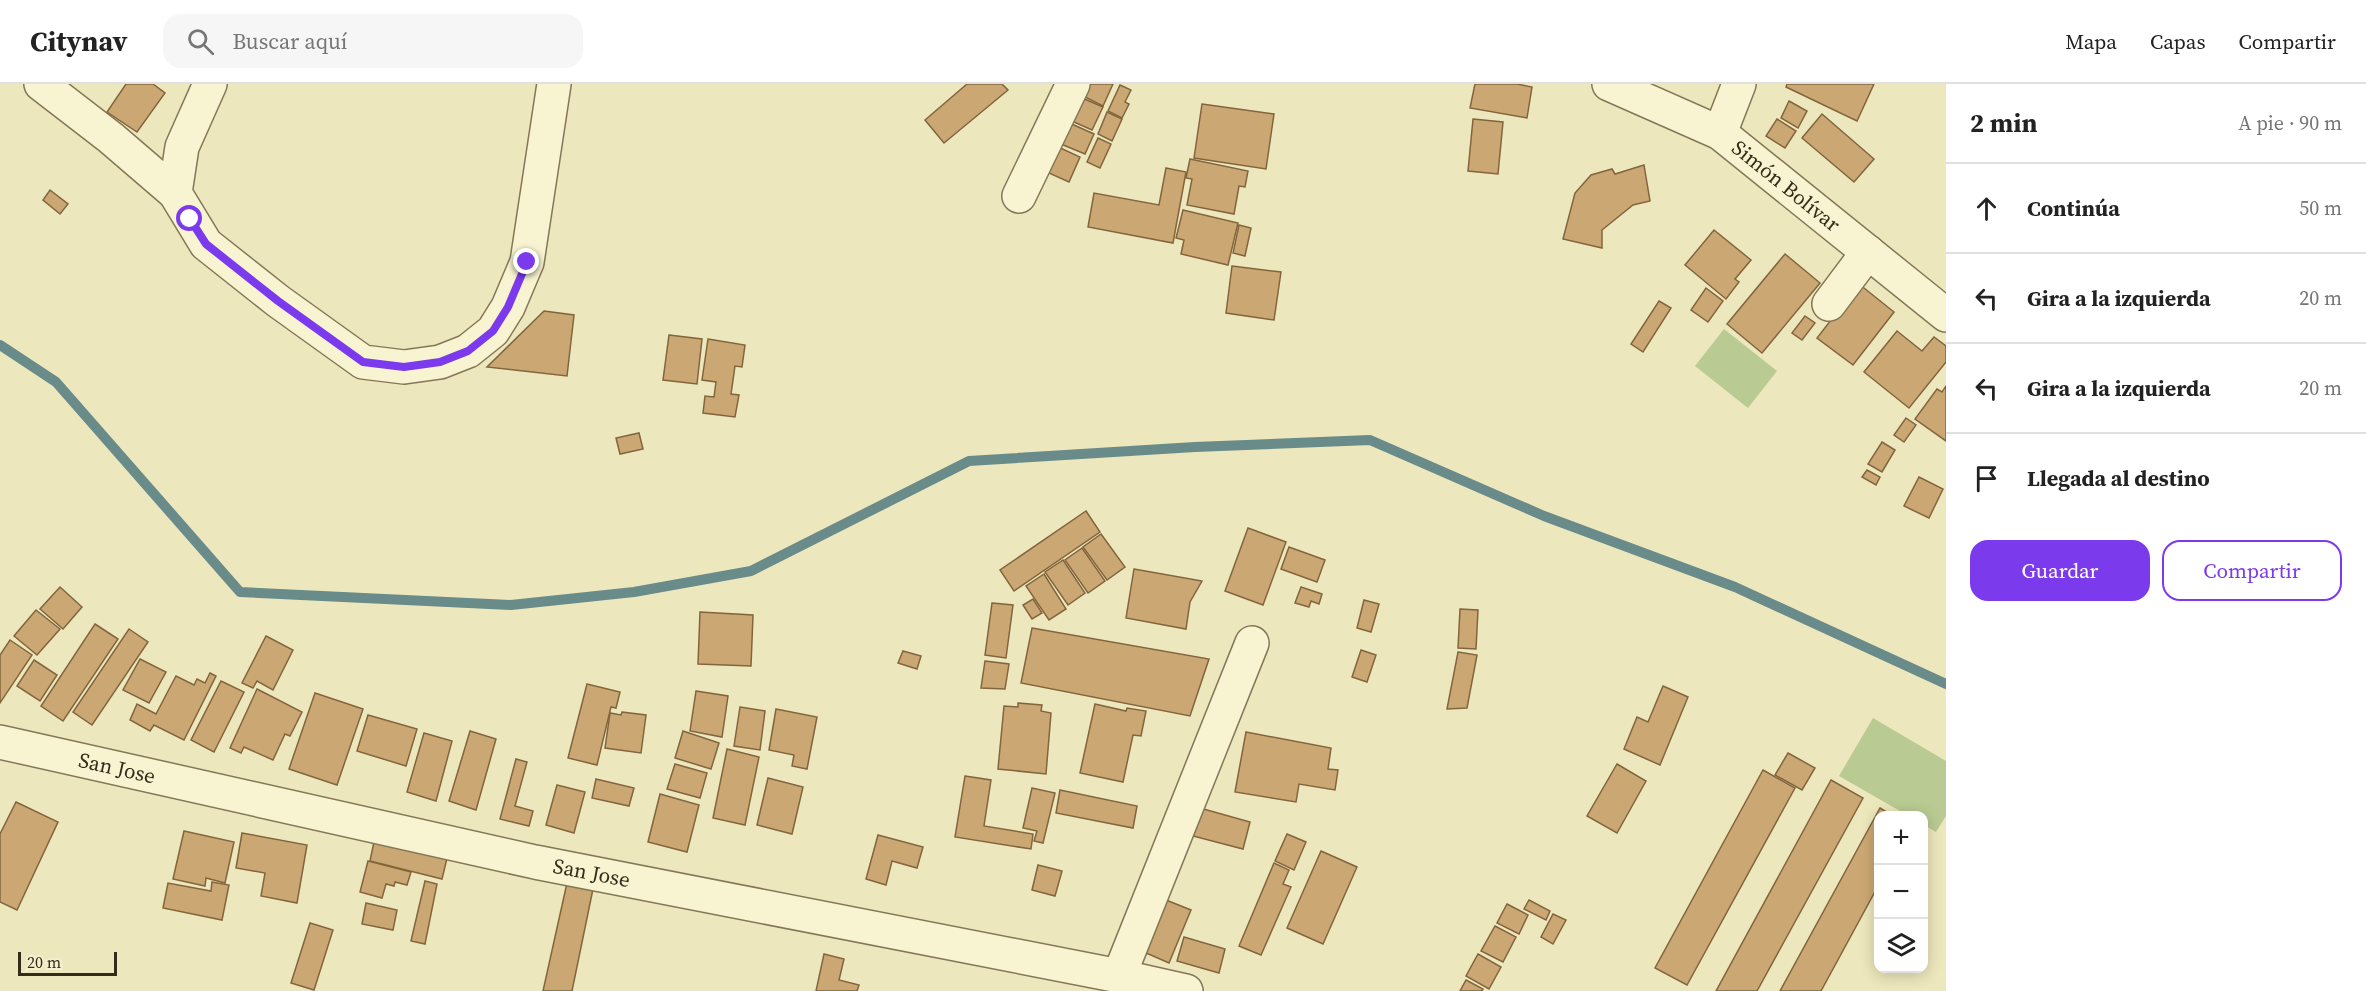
<!DOCTYPE html>
<html lang="es">
<meta charset="utf-8">
<style>
body{margin:0;font-family:"Source Serif 4",serif;background:#f6f6f6;color:#222}
.controls{position:absolute;right:18px;bottom:18px;display:grid;overflow:hidden;border-radius:12px;box-shadow:0 3px 15px #0003}
.controls button{width:54px;height:54px;display:grid;place-items:center;padding:0;border:0;border-bottom:2px solid #e0e0e0;background:#fff;color:#222;font:30px sans-serif}
.scale{position:absolute;left:18px;bottom:15px;width:99px;box-sizing:border-box;padding-left:6px;border:3px solid #342c1b;border-top:0;font-size:16px;line-height:21px;white-space:nowrap;color:#342c1b;-webkit-text-stroke:4px #f4f0cd;paint-order:stroke}
.stop{position:absolute;width:18px;height:18px;margin:-14px;border:4px solid #7c3aed;border-radius:50%;background:#fff}
.stop.end{background:#7c3aed;border-color:#fff;box-shadow:0 2px 6px #0008}
.list{margin:0;padding:0;list-style:none}
h2{display:flex;justify-content:space-between;align-items:center;height:78px;margin:0;padding:0 24px;font-size:26px}
h2 small{font-size:20px;font-weight:400;color:#767676}
.list li{display:grid;grid-template-columns:39px 1fr auto;gap:18px;align-items:center;box-sizing:border-box;height:90px;padding:0 24px;border-top:2px solid #e0e0e0}
.list b{display:block;font-size:22px;white-space:nowrap}
.list em{font-size:20px;font-style:normal;color:#767676}
.actions{display:flex;gap:12px;padding:18px 24px}
.actions a{flex:1;padding:14px 0;border:2px solid #7c3aed;border-radius:18px;text-align:center;font-size:21px;color:#7c3aed}
.actions .main{background:#7c3aed;color:#fff}
.icon{flex:none;width:33px;height:33px;fill:none;stroke:currentColor;stroke-width:2;stroke-linecap:round;stroke-linejoin:round}
.map{position:relative;flex:none;width:1946px;height:907px;overflow:hidden}
header{display:flex;align-items:center;gap:36px;box-sizing:border-box;height:84px;padding:0 30px;background:#fff;border-bottom:2px solid #e0e0e0}
header strong{font-size:28px}
nav{display:flex;gap:33px;margin-inline-start:auto;font-size:21px}
.search{width:420px;height:54px;background:#f6f6f6;display:flex;align-items:center;gap:15px;box-sizing:border-box;padding:0 21px;border-radius:18px;color:#767676;font-size:22px}
main{display:flex}
aside{flex:1;background:#fff}
.map>svg:first-child{display:block}
.green{fill:#b9ca92}
.lines{fill:none;stroke-linecap:round;stroke-linejoin:round}
.stream{stroke:#698b89;stroke-width:10}
.building{fill:#cba873;stroke:#83653d;stroke-width:1.5}
.minor-casing{stroke:#847757;stroke-width:36}
.minor{stroke:#f8f3d0;stroke-width:33}
.route{stroke:#7c3aed;stroke-width:8}
.labels{text-anchor:middle;stroke-width:4.5;stroke-linejoin:round;paint-order:stroke}
.street-label{font-size:21px;fill:#342c1b;stroke:#f4f0cd}
</style>
<header>
<strong>Citynav</strong>
<div class="search"><svg class="icon" aria-label="search" viewBox="0 0 24 24"><circle cx="10" cy="10" r="6"/><path d="M15 15l6 6"/></svg>Buscar aquí</div>
<nav><a>Mapa</a><a>Capas</a><a>Compartir</a></nav>
</header>
<main>
<div class="map">
<svg width="1946" height="907" viewBox="0 0 1946 907">
<rect width="100%" height="100%" fill="#ede7bd"/>
<g class="green">
<polygon points="1724,245 1777,287 1748,324 1695,282"/>
<polygon points="1873,634 1946,677 1946,732 1936,748 1924,741 1924,732 1907,731 1839,692"/>
</g>
<g class="lines">
<polyline class="stream" points="0,261 56,298 240,508 511,521 634,508 751,487 969,377 1195,363 1370,356 1544,432 1735,503 1946,600"/>
</g>
<g class="building">
<polygon points="126,0 153,0 165,9 137,48 107,28"/>
<polygon points="967,0 1002,0 1008,6 944,59 925,36"/>
<polygon points="1081,0 1113,0 1103,22 1077,9"/>
<polygon points="1475,0 1517,0 1532,3 1527,34 1470,24"/>
<polygon points="1787,0 1874,0 1857,37 1786,3"/>
<polygon points="1120,1 1131,6 1125,18 1129,20 1122,34 1108,27"/>
<polygon points="1075,11 1103,23 1092,46 1065,34"/>
<polygon points="1789,17 1807,27 1798,44 1781,34"/>
<polygon points="1202,20 1274,30 1266,85 1194,74"/>
<polygon points="1107,28 1122,35 1112,57 1098,50"/>
<polygon points="1822,30 1874,75 1854,98 1802,54"/>
<polygon points="1473,35 1503,38 1498,90 1468,87"/>
<polygon points="1777,35 1796,47 1785,64 1766,52"/>
<polygon points="1065,37 1094,50 1085,70 1056,58"/>
<polygon points="1098,54 1111,60 1100,84 1087,78"/>
<polygon points="1054,61 1080,73 1069,98 1040,85"/>
<polygon points="1190,75 1248,87 1245,103 1239,102 1234,130 1187,121 1192,95 1186,94"/>
<polygon points="1644,81 1650,117 1633,121 1602,146 1602,164 1563,155 1575,109 1591,91 1612,85 1615,90"/>
<polygon points="1166,84 1186,88 1173,159 1088,143 1094,109 1159,121"/>
<polygon points="50,106 68,120 60,130 43,116"/>
<polygon points="1183,126 1238,139 1228,181 1181,170 1184,156 1176,154"/>
<polygon points="1239,141 1251,144 1245,172 1233,169"/>
<polygon points="1714,146 1751,176 1735,195 1739,198 1726,215 1685,181"/>
<polygon points="1785,170 1820,199 1762,269 1727,240"/>
<polygon points="1232,182 1281,188 1274,236 1226,229"/>
<polygon points="1859,200 1894,228 1853,281 1817,254"/>
<polygon points="1706,204 1723,217 1708,238 1691,226"/>
<polygon points="1659,217 1671,224 1643,268 1631,260"/>
<polygon points="544,227 574,231 567,292 487,283"/>
<polygon points="1805,232 1815,239 1802,256 1792,249"/>
<polygon points="1897,247 1922,267 1934,253 1946,262 1946,278 1909,324 1864,288"/>
<polygon points="669,251 702,255 697,300 663,296"/>
<polygon points="708,255 745,261 742,283 735,282 731,310 739,311 735,333 703,329 705,312 714,313 716,298 702,296"/>
<polygon points="1946,302 1946,357 1915,335 1937,305 1942,308"/>
<polygon points="1906,334 1916,341 1904,358 1894,351"/>
<polygon points="639,349 643,365 620,370 616,354"/>
<polygon points="1882,358 1895,366 1882,388 1868,380"/>
<polygon points="1867,386 1880,393 1876,401 1862,393"/>
<polygon points="1919,393 1943,405 1929,434 1904,422"/>
<polygon points="1086,427 1100,448 1014,507 1000,486"/>
<polygon points="1248,444 1286,458 1263,521 1225,507"/>
<polygon points="1101,450 1125,483 1107,496 1083,463"/>
<polygon points="1289,463 1325,476 1317,498 1281,485"/>
<polygon points="1082,464 1105,497 1088,509 1065,476"/>
<polygon points="1063,476 1085,509 1068,521 1045,488"/>
<polygon points="1134,485 1202,497 1190,518 1186,545 1126,534"/>
<polygon points="1044,490 1066,525 1049,536 1026,502"/>
<polygon points="60,503 82,523 63,545 40,525"/>
<polygon points="1301,503 1322,510 1319,520 1311,517 1309,523 1295,519"/>
<polygon points="1033,515 1042,529 1032,535 1023,521"/>
<polygon points="1364,516 1379,520 1371,548 1357,544"/>
<polygon points="992,519 1013,521 1006,574 985,571"/>
<polygon points="1460,525 1478,526 1476,565 1458,564"/>
<polygon points="36,526 60,545 37,571 14,552"/>
<polygon points="700,528 753,531 751,582 698,580"/>
<polygon points="95,540 118,555 63,637 41,622"/>
<polygon points="1032,544 1209,575 1190,632 1021,599"/>
<polygon points="129,545 148,558 92,641 73,628"/>
<polygon points="266,552 293,566 273,606 257,597 253,604 242,599"/>
<polygon points="10,556 32,571 0,619 0,571"/>
<polygon points="1361,566 1376,571 1367,598 1352,593"/>
<polygon points="903,567 921,572 917,585 898,579"/>
<polygon points="1458,568 1477,571 1467,624 1447,625"/>
<polygon points="140,575 166,588 149,619 123,606"/>
<polygon points="34,576 57,591 40,617 17,602"/>
<polygon points="985,577 1009,580 1005,605 981,604"/>
<polygon points="210,589 216,592 184,656 154,641 150,647 130,636 137,620 156,630 176,592 194,601 197,595 205,599"/>
<polygon points="221,597 244,608 214,668 191,656"/>
<polygon points="587,600 620,608 616,624 611,623 597,681 568,674"/>
<polygon points="1663,602 1688,613 1660,681 1624,665 1637,633 1648,638"/>
<polygon points="257,605 302,628 290,652 285,650 273,676 244,663 241,669 230,664"/>
<polygon points="696,607 728,612 722,653 690,647"/>
<polygon points="315,609 363,625 337,701 289,685"/>
<polygon points="1018,619 1042,621 1041,627 1051,629 1046,690 998,685 1004,622 1018,623"/>
<polygon points="1095,620 1126,627 1127,624 1146,627 1141,652 1133,651 1123,698 1080,689"/>
<polygon points="740,623 765,627 760,666 734,662"/>
<polygon points="776,625 817,633 807,685 792,682 794,671 769,666"/>
<polygon points="622,628 646,631 641,669 605,664 610,629 621,631"/>
<polygon points="368,631 417,645 406,682 357,667"/>
<polygon points="470,647 496,655 476,726 449,717"/>
<polygon points="683,647 719,659 711,685 675,674"/>
<polygon points="1246,648 1331,664 1328,685 1338,686 1335,706 1299,700 1296,718 1235,708"/>
<polygon points="424,649 452,657 436,717 407,708"/>
<polygon points="727,665 759,673 745,741 713,734"/>
<polygon points="1788,669 1815,684 1802,706 1775,691"/>
<polygon points="516,675 527,678 515,722 533,727 529,742 500,735"/>
<polygon points="675,680 707,689 700,714 667,705"/>
<polygon points="1617,680 1646,697 1617,749 1587,732"/>
<polygon points="1763,686 1795,704 1687,901 1655,884"/>
<polygon points="965,692 991,696 984,742 1033,750 1031,765 955,753"/>
<polygon points="768,694 803,703 792,750 757,741"/>
<polygon points="596,695 634,704 629,722 592,714"/>
<polygon points="1831,696 1863,714 1757,907 1716,907"/>
<polygon points="557,701 585,708 574,749 546,741"/>
<polygon points="1032,704 1055,709 1043,759 1034,757 1037,747 1023,744"/>
<polygon points="1060,706 1137,722 1133,744 1056,729"/>
<polygon points="660,710 699,721 687,768 648,758"/>
<polygon points="16,718 58,738 17,826 0,818 0,750"/>
<polygon points="1200,724 1250,738 1243,765 1193,752"/>
<polygon points="1880,724 1893,732 1878,732 1878,802 1821,907 1780,907"/>
<polygon points="184,747 234,758 225,799 206,794 205,802 173,795"/>
<polygon points="376,748 449,766 442,795 370,777"/>
<polygon points="242,749 307,761 297,819 261,812 265,789 236,784"/>
<polygon points="1287,750 1306,758 1294,786 1275,777"/>
<polygon points="878,751 923,763 917,784 892,777 886,801 866,795"/>
<polygon points="1321,767 1357,783 1323,860 1287,844"/>
<polygon points="368,777 411,788 407,801 395,798 394,802 386,800 382,814 360,808"/>
<polygon points="1274,779 1289,786 1283,800 1291,803 1261,871 1239,862"/>
<polygon points="1038,781 1062,787 1055,812 1032,806"/>
<polygon points="425,797 437,800 425,860 411,857"/>
<polygon points="212,798 229,801 222,836 163,824 168,799 211,807"/>
<polygon points="567,799 593,805 572,907 543,907"/>
<polygon points="1166,816 1191,826 1169,879 1144,868"/>
<polygon points="1529,816 1550,827 1546,836 1524,825"/>
<polygon points="366,819 397,826 393,846 362,840"/>
<polygon points="1507,820 1528,831 1519,850 1497,839"/>
<polygon points="1553,830 1566,836 1553,860 1541,853"/>
<polygon points="310,839 333,846 314,906 291,899"/>
<polygon points="1495,842 1516,853 1503,878 1481,867"/>
<polygon points="1184,853 1225,865 1219,889 1177,877"/>
<polygon points="824,870 844,875 839,896 859,901 857,907 816,907"/>
<polygon points="1478,870 1501,883 1489,905 1466,892"/>
<polygon points="1466,896 1483,905 1482,907 1460,907"/>
</g>
<g class="lines">
<defs>
<g id="minor">
<polyline points="41,0 111,54 175,109"/>
<polyline points="210,0 182,63 175,109 206,160 278,217 363,278 404,283 440,278 468,267 493,247 508,223 527,178 554,0"/>
<path id="s1" d="M1609 0 1720 49 1946 231"/>
<polyline points="1720,49 1739,0"/>
<polyline points="1019,112 1073,0"/>
<polyline points="1829,220 1868,168"/>
<path id="s2" d="M0 658 535 778 1119 892 1186 907"/>
<polyline points="1119,892 1252,559"/>
</g>
</defs>
<use href="#minor" class="minor-casing"/>
<use href="#minor" class="minor"/>
</g>
<g class="lines">
<polyline class="route" points="190,135 206,160 278,217 363,278 404,283 440,278 468,267 493,247 508,223 527,178"/>
</g>
<g class="labels">
<g class="street-label">
<text dy="7" stroke="none"><textPath href="#s1" startOffset="206">Simón Bolívar</textPath></text>
<text dy="7" stroke="none"><textPath href="#s2" startOffset="120">San Jose</textPath></text>
<text dy="7" stroke="none"><textPath href="#s2" startOffset="606">San Jose</textPath></text>
</g>
</g>
</svg>
<div class="controls">
<button>+</button>
<button>−</button>
<button><svg class="icon" aria-label="layers" viewBox="0 0 24 24"><path d="M12 4l9 5-9 5-9-5zM3 14l9 5 9-5"/></svg></button>
</div>
<div class="scale">20 m</div>
<div class="stop" style="left:190px;top:135px"></div>
<div class="stop end" style="left:527px;top:178px"></div>
</div>
<aside>
<h2>2 min<small>A pie · 90 m</small></h2>
<ul class="list">
<li><svg class="icon" aria-label="ahead" viewBox="0 0 24 24"><path d="M12 20V5M6 11l6-6 6 6"/></svg><div><b>Continúa</b></div><em>50 m</em></li>
<li><svg class="icon" aria-label="left" viewBox="0 0 24 24"><path d="M17 20v-9H6M10 6l-5 5 5 5"/></svg><div><b>Gira a la izquierda</b></div><em>20 m</em></li>
<li><svg class="icon" aria-label="left" viewBox="0 0 24 24"><path d="M17 20v-9H6M10 6l-5 5 5 5"/></svg><div><b>Gira a la izquierda</b></div><em>20 m</em></li>
<li><svg class="icon" aria-label="arrive" viewBox="0 0 24 24"><path d="M6 21V4h12l-3 4 3 4H6"/></svg><div><b>Llegada al destino</b></div></li>
</ul>
<div class="actions"><a class="main">Guardar</a><a>Compartir</a></div>
</aside>
</main>
